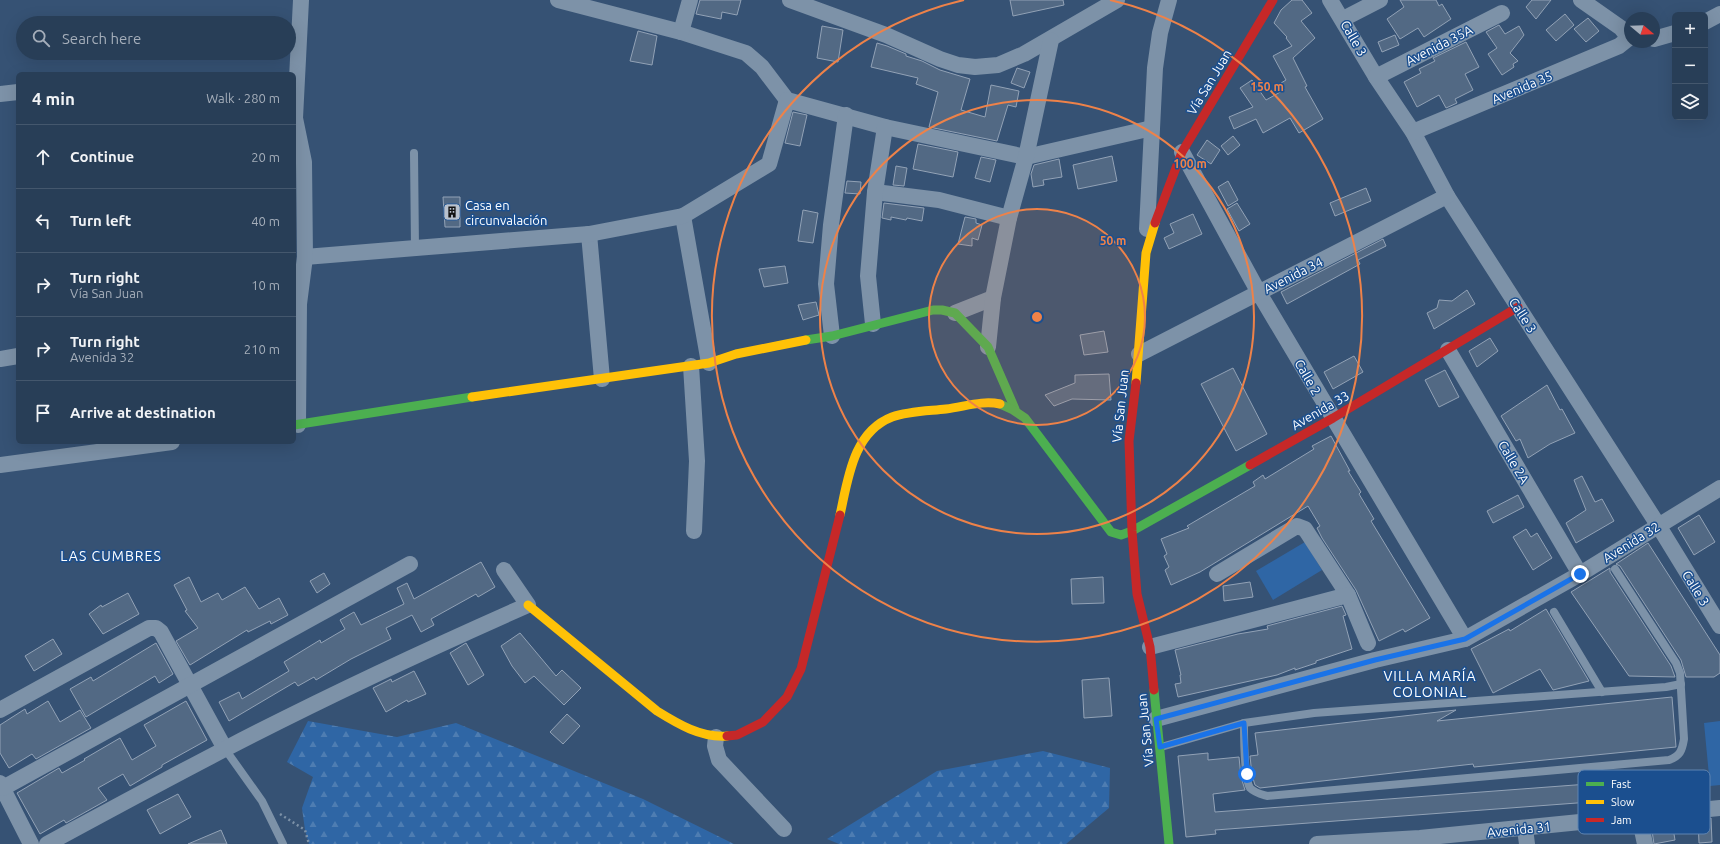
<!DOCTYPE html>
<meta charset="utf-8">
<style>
body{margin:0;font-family:Ubuntu,sans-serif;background:#344961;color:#f1f3f6}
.controls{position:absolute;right:12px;top:12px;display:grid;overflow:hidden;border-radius:6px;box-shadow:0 4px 16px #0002}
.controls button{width:36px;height:36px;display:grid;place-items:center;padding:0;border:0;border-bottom:1px solid #44576d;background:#283e57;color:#f1f3f6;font:20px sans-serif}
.compass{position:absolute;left:1624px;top:12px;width:36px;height:36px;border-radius:50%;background:#283e57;box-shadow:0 4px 16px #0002;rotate:109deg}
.stop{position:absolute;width:12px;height:12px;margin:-9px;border:3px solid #1a73e8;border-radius:50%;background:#fff}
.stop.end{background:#1a73e8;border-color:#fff;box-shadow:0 1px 4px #0008}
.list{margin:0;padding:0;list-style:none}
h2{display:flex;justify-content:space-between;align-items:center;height:52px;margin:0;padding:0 16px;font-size:17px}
h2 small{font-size:13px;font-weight:400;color:#a5aeba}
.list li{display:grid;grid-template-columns:26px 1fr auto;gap:12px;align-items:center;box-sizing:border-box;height:64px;padding:0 16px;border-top:1px solid #44576d}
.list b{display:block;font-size:15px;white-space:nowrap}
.list p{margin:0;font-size:13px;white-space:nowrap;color:#a5aeba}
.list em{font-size:13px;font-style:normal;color:#a5aeba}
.icon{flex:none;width:22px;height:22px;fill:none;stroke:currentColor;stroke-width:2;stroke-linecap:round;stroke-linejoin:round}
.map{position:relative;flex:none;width:1720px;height:844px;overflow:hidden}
.search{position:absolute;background:#283e57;box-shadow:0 4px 16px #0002;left:16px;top:16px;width:280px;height:44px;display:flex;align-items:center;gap:10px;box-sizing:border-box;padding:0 14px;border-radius:22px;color:#a5aeba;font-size:15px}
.panel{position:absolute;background:#283e57;box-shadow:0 4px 16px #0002;left:16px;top:72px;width:280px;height:372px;border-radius:6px}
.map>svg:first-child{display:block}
.forest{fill:url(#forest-firs)}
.pitch{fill:#2f66a5}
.building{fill:#526984;stroke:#92a2b6}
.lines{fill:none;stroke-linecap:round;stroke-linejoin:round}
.path{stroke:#7d92a8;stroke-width:2.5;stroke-dasharray:2 3;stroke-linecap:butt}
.lane{stroke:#7d92a8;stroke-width:8}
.street{stroke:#7d92a8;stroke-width:16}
.fast{stroke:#4caf50;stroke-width:9}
.slow{stroke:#ffc107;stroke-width:9}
.jam{stroke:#c62828;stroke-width:9}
.route{stroke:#1a73e8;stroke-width:5}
.ring{fill:none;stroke:#ee8249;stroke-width:2}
.labels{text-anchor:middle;stroke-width:3;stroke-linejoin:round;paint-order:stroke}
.street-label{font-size:13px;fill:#fff;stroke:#1b4f8f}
.poi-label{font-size:13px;fill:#fff;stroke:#1b4f8f;text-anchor:start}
.neighbourhood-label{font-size:14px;letter-spacing:1px;fill:#fff;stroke:#1b4f8f}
.key{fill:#1b4f8f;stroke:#5f84b1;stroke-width:1}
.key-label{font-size:11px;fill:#fff}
.centre{fill:#ee8249;stroke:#1b4f8f;stroke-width:2}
.ring-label{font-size:12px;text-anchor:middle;font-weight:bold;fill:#ee8249;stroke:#1b4f8f;stroke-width:3;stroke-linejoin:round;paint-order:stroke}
</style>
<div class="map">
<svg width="1720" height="844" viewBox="0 0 1720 844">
<defs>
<pattern id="forest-firs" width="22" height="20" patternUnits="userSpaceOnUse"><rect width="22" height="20" fill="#2f66a5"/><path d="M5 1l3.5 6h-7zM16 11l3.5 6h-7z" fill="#4e7db2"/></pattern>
</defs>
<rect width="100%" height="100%" fill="#365274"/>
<g class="forest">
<polygon points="308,721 397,737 456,723 643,799 734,844 309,844 305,830 302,808 313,777 287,762"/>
<polygon points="1043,751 1110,768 1109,808 1066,844 839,844 827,839 937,771"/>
</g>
<g class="pitch">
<polygon points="1305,542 1322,570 1273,600 1256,571"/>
<polygon points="1720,721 1720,785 1710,786 1704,723"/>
</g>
<g class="building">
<polygon points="700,0 741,0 737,15 722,12 721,19 696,14"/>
<polygon points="1010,0 1063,0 1064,5 1013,16"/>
<polygon points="1292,0 1302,0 1312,13 1301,21 1315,38 1293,58 1307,86 1305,87 1323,119 1299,133 1290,118 1263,133 1256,119 1234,129 1229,117 1253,107 1240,88 1252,80 1266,100 1284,90 1281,83 1286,80 1273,56 1292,46 1286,38 1287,37 1274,23 1281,10"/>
<polygon points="1400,0 1436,0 1439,6 1442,4 1451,19 1424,37 1418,28 1400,39 1387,19 1404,7"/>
<polygon points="1532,0 1551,0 1536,19 1526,7"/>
<polygon points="1565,14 1574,25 1556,41 1546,30"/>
<polygon points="1588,18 1599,31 1586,42 1574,29"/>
<polygon points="1499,25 1505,34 1519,26 1524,35 1510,53 1518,61 1513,64 1514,67 1502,75 1488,54 1497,48 1486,32"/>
<polygon points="822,26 843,30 838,62 817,58"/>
<polygon points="638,31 657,36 652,65 630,61"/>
<polygon points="1395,35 1399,45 1382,52 1378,42"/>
<polygon points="1466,42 1479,67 1465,74 1473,90 1455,99 1457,103 1446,108 1439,95 1417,107 1404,82 1421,73 1419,69 1435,61 1433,58"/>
<polygon points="877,43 887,46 906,54 906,56 922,61 940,70 970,79 961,110 985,117 991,85 1019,91 1016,107 1008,105 997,141 929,127 938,92 916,84 918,78 871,67"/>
<polygon points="1017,68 1030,72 1024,88 1011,83"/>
<polygon points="793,112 807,115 800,146 785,143"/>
<polygon points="1233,136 1240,145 1228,155 1221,146"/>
<polygon points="1207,140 1220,150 1211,164 1197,155"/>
<polygon points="918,144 958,152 953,177 913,169"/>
<polygon points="1112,156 1117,181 1078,189 1073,165"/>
<polygon points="981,157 996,160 990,182 975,178"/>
<polygon points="1059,159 1062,177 1043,180 1044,185 1033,187 1031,174 1034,165"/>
<polygon points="896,166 907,168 904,186 893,185"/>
<polygon points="847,181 861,182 860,194 845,193"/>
<polygon points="1228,181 1238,200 1228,206 1218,187"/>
<polygon points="1366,188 1371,201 1335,216 1330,203"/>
<polygon points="443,197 460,197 460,227 445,227"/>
<polygon points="884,203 924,208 922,221 907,218 906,220 891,217 891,220 882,218"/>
<polygon points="1237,203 1250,224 1239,231 1227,209"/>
<polygon points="803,210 818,213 813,243 798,241"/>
<polygon points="1193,214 1202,234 1169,249 1164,238 1174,233 1170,224"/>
<polygon points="965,217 976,219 976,223 982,225 978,240 972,238 972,246 958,244"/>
<polygon points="1383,239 1386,246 1358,260 1360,264 1287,304 1281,292"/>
<polygon points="785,266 788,283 764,287 759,269"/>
<polygon points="1467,290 1475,304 1434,329 1427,313 1437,308 1439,300 1452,301"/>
<polygon points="816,302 819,315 803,320 798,305"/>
<polygon points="1104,331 1108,352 1084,355 1080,335"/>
<polygon points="1490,338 1498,351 1477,367 1469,351"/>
<polygon points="1354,356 1363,372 1333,389 1324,372"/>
<polygon points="1233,368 1267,434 1236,451 1201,384"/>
<polygon points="1445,370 1459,397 1439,407 1425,380"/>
<polygon points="1109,374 1111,400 1072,399 1054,406 1045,395 1075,383 1075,375"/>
<polygon points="1547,385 1560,410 1562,409 1575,433 1550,444 1528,458 1520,439 1516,441 1501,416"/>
<polygon points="1331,436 1350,471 1348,471 1361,492 1359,494 1374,519 1371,521 1430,618 1405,632 1403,629 1379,641 1356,590 1322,538 1317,528 1320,526 1308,506 1200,572 1171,585 1165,570 1169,567 1164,556 1167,554 1161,539 1189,528 1187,526 1255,486 1253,482 1263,475 1265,479 1314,449 1312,446"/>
<polygon points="1582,476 1595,502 1602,499 1614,521 1576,543 1566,523 1586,510 1574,480"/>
<polygon points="1518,495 1524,507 1493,523 1487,511"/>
<polygon points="1699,515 1715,542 1694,555 1678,528"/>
<polygon points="1526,529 1531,537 1537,533 1552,558 1533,570 1513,537"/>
<polygon points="1648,543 1720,655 1720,673 1714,677 1686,677 1681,660 1620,566 1616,564"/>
<polygon points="481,562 495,587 478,597 476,594 431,619 434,625 421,632 412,615 386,628 391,639 351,659 316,680 314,677 298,686 295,682 229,721 219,702 239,692 242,699 289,671 284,662 320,640 321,643 345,629 340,620 354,612 361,625 404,604 397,588 407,583 414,599"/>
<polygon points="1610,568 1610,572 1671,666 1675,677 1629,676 1571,592"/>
<polygon points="324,573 330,584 317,593 310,581"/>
<polygon points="189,577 201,602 218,593 222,600 245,587 259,609 279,598 288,615 271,624 270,621 248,632 247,630 190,665 176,641 198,628 185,611 187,610 174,585"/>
<polygon points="1103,577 1104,603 1072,604 1071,579"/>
<polygon points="1250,582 1253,597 1224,601 1223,586"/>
<polygon points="128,593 139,614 103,634 89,614 101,605 102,607"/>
<polygon points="1342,606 1346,615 1343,616 1352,649 1316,661 1316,663 1295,670 1295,668 1277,675 1178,697 1175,684 1181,683 1180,675 1181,675 1175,650 1238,634 1268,629 1267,626"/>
<polygon points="1546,609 1589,681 1553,690 1540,669 1493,693 1471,649 1509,629 1510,631"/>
<polygon points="520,633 556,676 562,670 581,688 564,705 534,676 525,683 512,666 501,646"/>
<polygon points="53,639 62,654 34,671 25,656"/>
<polygon points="156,643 173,674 159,683 155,676 86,717 70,689 91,677 93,681"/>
<polygon points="466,643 484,675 468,685 450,653"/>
<polygon points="414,671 426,694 408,702 407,700 386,712 373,688 391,679 392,682"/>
<polygon points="1109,678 1112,716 1084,718 1082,680"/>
<polygon points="1672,697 1676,747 1474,767 1473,764 1260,788 1255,785 1252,775 1250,756 1258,755 1255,733 1456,710 1437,721"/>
<polygon points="48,701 60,722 80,710 91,728 36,759 32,754 9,768 0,753 0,725 25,709 27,714"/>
<polygon points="186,701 207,740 162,765 162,767 130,786 123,774 98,788 107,800 66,823 64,820 40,834 17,793 59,768 62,773 85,760 84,759 120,738 132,760 156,746 144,725"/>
<polygon points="567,714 580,726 563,744 550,732"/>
<polygon points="1208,753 1208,760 1239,757 1241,777 1245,790 1213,794 1215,812 1695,776 1696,794 1668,796 1670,804 1645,806 1644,798 1215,830 1216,834 1186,837 1178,756"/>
<polygon points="178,794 191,817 160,834 147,810"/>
<polygon points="1711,818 1712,842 1699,843 1698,820"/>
<polygon points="1672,822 1675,840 1654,844 1651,824"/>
<polygon points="221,830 227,844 188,844"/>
</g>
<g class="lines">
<polyline class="path" points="280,814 305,830 309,844"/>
<g class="lane">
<polyline points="414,153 415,249"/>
<polyline points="1554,612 1602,692"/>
<path d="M1244 723C1244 736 1244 778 1250 788 1255 793 1260 794 1267 796L1669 760C1680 756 1682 751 1684 739L1680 673 1676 663 1615 569"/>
<polyline points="1161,747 1244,723 1314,713 1666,687 1681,684"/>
<polyline points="225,749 262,801 283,844"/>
</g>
<g class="street">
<polyline points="558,0 681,32 746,53 762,67 787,100 885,127 1026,157 1152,128"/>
<polyline points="790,0 886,35 940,59 958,65 975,67 998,65 1024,54 1117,0"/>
<polyline points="1330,0 1376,77 1413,132 1447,196 1658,525 1720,626"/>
<polyline points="1581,0 1621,28 1629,38"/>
<polyline points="1343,19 1380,0"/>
<polyline points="1705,22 1720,14"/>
<polyline points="681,32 690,0"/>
<polyline points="1654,39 1675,33"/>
<polyline points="1376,77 1502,13"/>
<polyline points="0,94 18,92"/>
<polyline points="1413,132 1619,46 1629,38"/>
<polyline points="1182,152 1259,293 1465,639"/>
<polyline points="875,192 939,200 1009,218"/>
<polyline points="683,216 709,363"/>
<polyline points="1147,229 1155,68 1160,33 1169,0"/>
<polyline points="589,234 602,379"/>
<polyline points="305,257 589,234 683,216 769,164 787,100"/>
<polyline points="955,313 993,298"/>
<polyline points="873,324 868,276 875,192 885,127"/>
<polyline points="832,336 826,284 831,225 846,115"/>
<polyline points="988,347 993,298 1009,218 1026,157 1051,40"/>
<polyline points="1448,350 1580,574"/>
<polyline points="1139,354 1447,196"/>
<polyline points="0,359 18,356"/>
<polyline points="691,366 697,461 694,531"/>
<polyline points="298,425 299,304 305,257 304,162 295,118 301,0"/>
<polyline points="0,465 172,442"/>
<polyline points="1217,574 1297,526 1305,529 1348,595 1368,643"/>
<polyline points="1150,647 1348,595"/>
<polyline points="0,710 149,628 156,628 161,632 225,749"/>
<polyline points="1156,719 1375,660 1465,639 1580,574 1720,488"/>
<polyline points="716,737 715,746 719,760 784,829"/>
<polyline points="0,783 31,844"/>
<polyline points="3,788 410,564"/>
<polyline points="1639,816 1645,844"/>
<polyline points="1525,829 1527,844"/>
<path d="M47 844C106 812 165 780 225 749 325 697 426 650 528 605L504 570"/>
<polyline points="1317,844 1420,838 1720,808"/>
</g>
<g class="fast">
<polyline points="806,340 832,336 933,310 942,310 955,313 988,347 1015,409"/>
<polyline points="1000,404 1013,410 1025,418 1111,532 1121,535 1132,531 1250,465"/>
<polyline points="294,425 472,397"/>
<polyline points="1154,690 1169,844"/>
</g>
<g class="slow">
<polyline points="1136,383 1146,253 1155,223"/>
<polyline points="472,397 709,363 736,354 806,340"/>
<path d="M840 515C848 479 853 432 892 417 909 411 928 411 946 409 964 407 982 400 1000 404"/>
<path d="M528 605 657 711C678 724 701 738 727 736"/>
</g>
<g class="jam">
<polyline points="1155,223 1182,152 1273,0"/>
<polyline points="1136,383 1129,441 1132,531 1137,594 1150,647 1154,690"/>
<polyline points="1250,465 1333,418 1518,307"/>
<polyline points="727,736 737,735 763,722 787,697 801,669 840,515"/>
</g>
</g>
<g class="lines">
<polyline class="route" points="1247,774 1244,723 1160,747 1156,719 1375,660 1465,639 1580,574"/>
</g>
<circle cx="1037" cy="317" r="108" fill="#ee8249" fill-opacity=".12"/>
<g class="ring">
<circle cx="1037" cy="317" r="108"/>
<circle cx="1037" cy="317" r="217"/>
<path d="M1110 0A325 325 0 1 1 964 0"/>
</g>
<defs>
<symbol id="building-square" viewBox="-11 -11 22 22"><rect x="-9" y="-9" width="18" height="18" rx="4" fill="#b9c2ce" stroke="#1b4f8f"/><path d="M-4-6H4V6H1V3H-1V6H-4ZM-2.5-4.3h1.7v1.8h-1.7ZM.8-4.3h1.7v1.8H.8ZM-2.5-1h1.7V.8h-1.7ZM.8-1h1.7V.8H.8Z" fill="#111"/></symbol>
</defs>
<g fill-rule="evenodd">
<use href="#building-square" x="442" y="202" width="20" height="20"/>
</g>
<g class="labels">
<g class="street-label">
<text transform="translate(1354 38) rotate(60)" y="5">Calle 3</text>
<text transform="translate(1439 45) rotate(-27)" y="5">Avenida 35A</text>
<text transform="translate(1209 82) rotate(-59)" y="5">Vía San Juan</text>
<text transform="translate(1522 87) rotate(-23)" y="5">Avenida 35</text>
<text transform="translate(1293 275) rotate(-27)" y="5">Avenida 34</text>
<text transform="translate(1523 315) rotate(57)" y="5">Calle 3</text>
<text transform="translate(1308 377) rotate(60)" y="5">Calle 2</text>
<text transform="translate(1120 406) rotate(-84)" y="5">Vía San Juan</text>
<text transform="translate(1320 410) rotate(-30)" y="5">Avenida 33</text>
<text transform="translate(1514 462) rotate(59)" y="5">Calle 2A</text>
<text transform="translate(1631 542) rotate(-32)" y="5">Avenida 32</text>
<text transform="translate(1696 588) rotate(58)" y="5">Calle 3</text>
<text transform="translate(1145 730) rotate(-96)" y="5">Vía San Juan</text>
<text transform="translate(1519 829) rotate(-6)" y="5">Avenida 31</text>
</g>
<g class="poi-label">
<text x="465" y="210">Casa en<tspan x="465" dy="15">circunvalación</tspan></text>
</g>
<g class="neighbourhood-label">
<text x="111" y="561">LAS CUMBRES</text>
<text x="1430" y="681">VILLA MARÍA<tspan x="1430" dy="16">COLONIAL</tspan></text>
</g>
</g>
<rect x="1578" y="770" width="132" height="64" rx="6" class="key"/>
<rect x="1586" y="782" width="18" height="4" fill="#4caf50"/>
<rect x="1586" y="800" width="18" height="4" fill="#ffc107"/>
<rect x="1586" y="818" width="18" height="4" fill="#c62828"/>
<g class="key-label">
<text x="1611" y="788">Fast</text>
<text x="1611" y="806">Slow</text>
<text x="1611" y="824">Jam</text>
</g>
<circle cx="1037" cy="317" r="6" class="centre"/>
<g class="ring-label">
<text x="1267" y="91">150 m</text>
<text x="1190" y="168">100 m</text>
<text x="1113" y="245">50 m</text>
</g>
</svg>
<div class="controls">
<button>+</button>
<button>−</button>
<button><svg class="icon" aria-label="layers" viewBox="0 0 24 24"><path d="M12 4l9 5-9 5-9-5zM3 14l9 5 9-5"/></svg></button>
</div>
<svg class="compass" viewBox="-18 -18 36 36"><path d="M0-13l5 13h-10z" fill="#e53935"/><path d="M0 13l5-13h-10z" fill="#a5aeba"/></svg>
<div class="stop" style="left:1247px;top:774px"></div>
<div class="stop end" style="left:1580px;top:574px"></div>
<div class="search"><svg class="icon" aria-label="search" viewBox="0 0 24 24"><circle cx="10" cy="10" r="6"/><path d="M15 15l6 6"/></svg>Search here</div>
<section class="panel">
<h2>4 min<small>Walk · 280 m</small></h2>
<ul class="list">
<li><svg class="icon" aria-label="ahead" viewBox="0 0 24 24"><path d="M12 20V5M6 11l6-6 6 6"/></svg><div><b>Continue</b></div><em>20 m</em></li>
<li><svg class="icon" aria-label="left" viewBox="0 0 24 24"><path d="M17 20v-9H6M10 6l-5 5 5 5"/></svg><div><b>Turn left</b></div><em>40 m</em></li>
<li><svg class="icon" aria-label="right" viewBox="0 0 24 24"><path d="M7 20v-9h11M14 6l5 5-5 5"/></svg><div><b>Turn right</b><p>Vía San Juan</p></div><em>10 m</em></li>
<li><svg class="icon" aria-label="right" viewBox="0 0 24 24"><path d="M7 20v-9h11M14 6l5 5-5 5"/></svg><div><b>Turn right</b><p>Avenida 32</p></div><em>210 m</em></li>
<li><svg class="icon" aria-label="arrive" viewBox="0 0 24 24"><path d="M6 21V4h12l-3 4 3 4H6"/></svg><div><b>Arrive at destination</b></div></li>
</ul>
</section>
</div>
